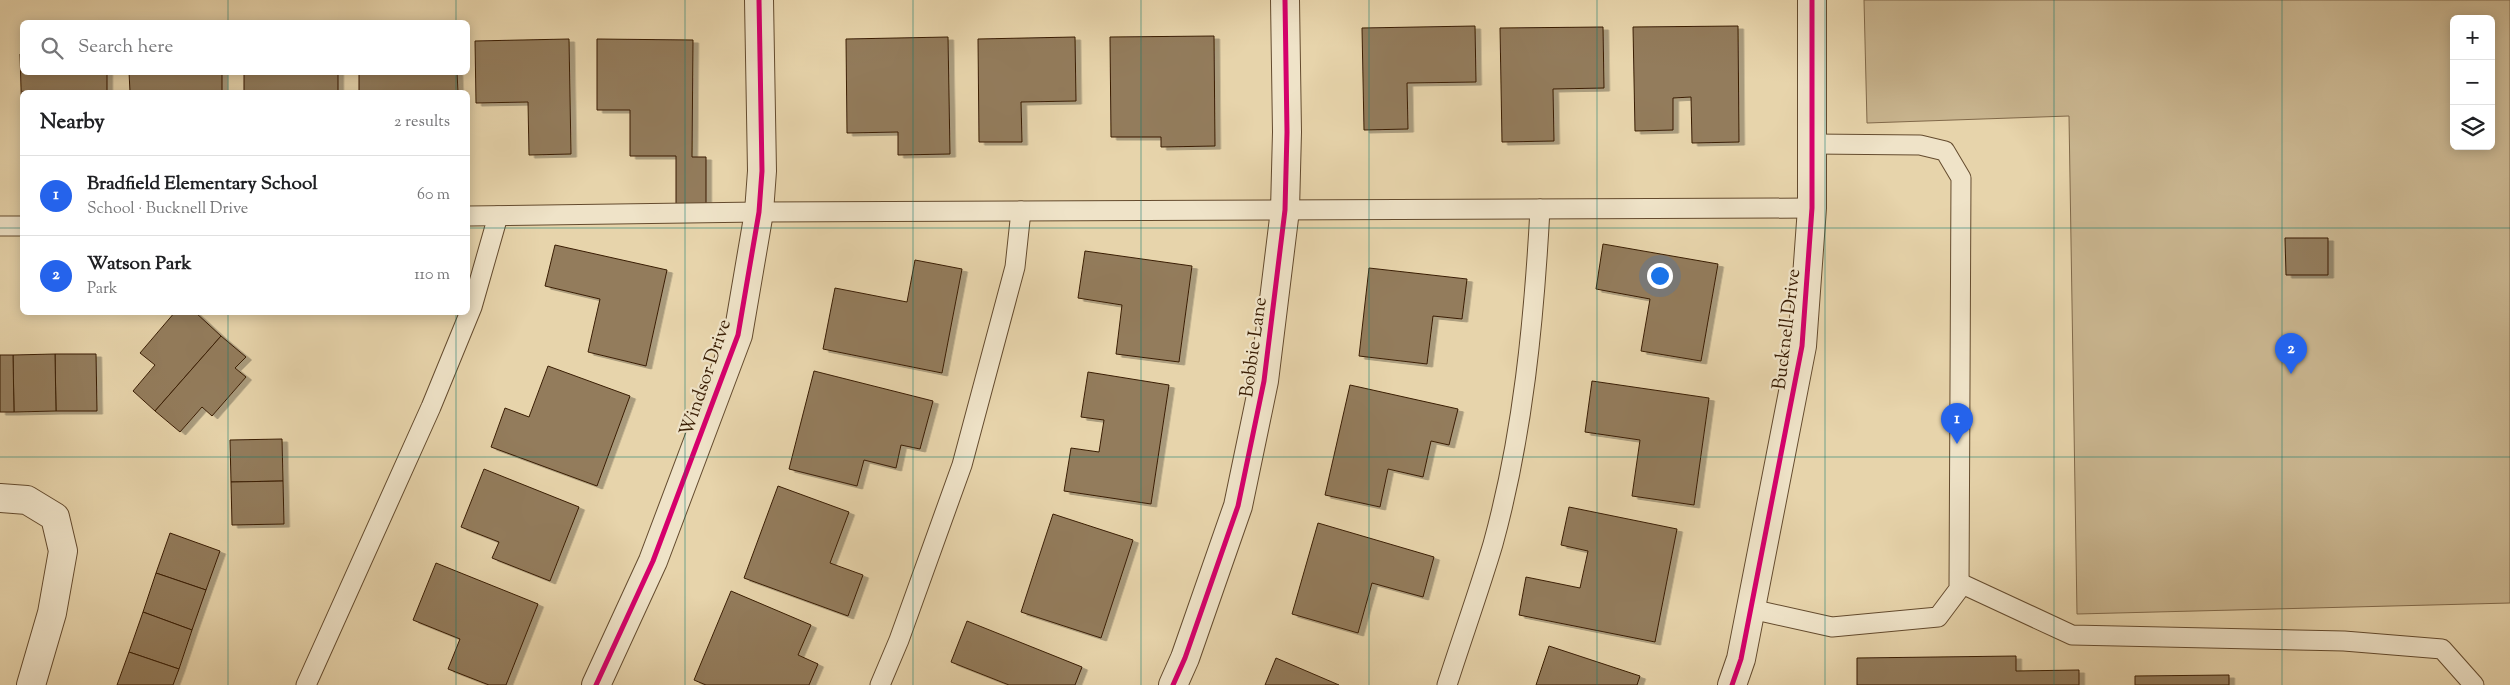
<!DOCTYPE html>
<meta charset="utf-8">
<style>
body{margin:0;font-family:"Sorts Mill Goudy",serif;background:#f2f2f2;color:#202124}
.controls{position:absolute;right:15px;top:15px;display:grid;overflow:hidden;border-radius:8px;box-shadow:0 2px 12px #0003}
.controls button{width:45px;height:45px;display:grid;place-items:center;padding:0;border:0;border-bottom:1px solid #e0e0e0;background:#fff;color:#202124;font:25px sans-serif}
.you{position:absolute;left:1659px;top:275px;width:18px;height:18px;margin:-12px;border:4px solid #fff;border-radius:50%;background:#1a73e8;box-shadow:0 0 0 8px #1a73e833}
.badge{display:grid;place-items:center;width:32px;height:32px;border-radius:50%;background:#2563eb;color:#fff;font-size:16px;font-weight:700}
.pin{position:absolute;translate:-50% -41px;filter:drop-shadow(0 1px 2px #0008)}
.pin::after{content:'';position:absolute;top:26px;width:18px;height:15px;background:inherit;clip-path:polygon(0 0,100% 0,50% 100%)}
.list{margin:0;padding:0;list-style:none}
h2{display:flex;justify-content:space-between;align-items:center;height:65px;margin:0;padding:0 20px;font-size:21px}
h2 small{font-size:16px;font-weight:400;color:#757577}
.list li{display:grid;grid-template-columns:32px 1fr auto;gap:15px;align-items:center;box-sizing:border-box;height:80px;padding:0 20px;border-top:1px solid #e0e0e0}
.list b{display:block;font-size:19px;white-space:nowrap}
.list p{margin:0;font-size:16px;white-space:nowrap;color:#757577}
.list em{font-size:16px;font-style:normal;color:#757577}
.icon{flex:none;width:28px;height:28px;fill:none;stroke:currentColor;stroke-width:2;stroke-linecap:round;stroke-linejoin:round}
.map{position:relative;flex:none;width:2510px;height:685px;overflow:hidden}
.search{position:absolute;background:#fff;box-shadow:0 2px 12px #0003;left:20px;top:20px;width:450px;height:55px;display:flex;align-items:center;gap:12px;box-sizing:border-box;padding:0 18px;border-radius:8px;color:#757577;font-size:19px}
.panel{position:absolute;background:#fff;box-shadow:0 2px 12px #0003;left:20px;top:90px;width:450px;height:225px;border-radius:8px}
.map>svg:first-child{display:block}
.green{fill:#c9b58f;stroke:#81694a;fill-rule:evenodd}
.building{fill:#937c5b;stroke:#391d04;filter:url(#shadow)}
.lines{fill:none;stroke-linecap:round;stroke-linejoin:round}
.lane-casing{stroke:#644b2e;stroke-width:21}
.street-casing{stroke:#644b2e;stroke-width:30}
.lane{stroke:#efe3c8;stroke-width:19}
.street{stroke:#efe3c8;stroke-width:28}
.cycleway-casing{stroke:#efe3c8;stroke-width:8}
.cycleway{stroke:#d6006c;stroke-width:5}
.grid{fill:none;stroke:#0f766e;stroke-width:1;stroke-opacity:0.55}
.labels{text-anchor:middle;stroke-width:4.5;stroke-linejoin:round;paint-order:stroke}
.street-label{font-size:19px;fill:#391d04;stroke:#efe3c8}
</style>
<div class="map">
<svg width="2510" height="685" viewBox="0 0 2510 685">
<defs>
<filter id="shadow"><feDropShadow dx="5.5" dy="3" stdDeviation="0" flood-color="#0004"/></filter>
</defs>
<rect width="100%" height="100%" fill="#e7d4ab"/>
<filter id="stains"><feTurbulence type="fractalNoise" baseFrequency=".004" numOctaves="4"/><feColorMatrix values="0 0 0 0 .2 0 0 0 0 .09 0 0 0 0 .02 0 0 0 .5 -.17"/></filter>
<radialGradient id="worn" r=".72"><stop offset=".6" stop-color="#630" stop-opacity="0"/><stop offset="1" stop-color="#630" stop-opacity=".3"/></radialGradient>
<path class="green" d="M1864 0H2510V603L2077 614 2069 116 1867 123ZM2454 19H2491V146H2454Z"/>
<g class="building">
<polygon points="1475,26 1476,82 1407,83 1408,129 1364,130 1362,28"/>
<polygon points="1738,26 1739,142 1692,143 1691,97 1673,98 1673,130 1635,131 1633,27"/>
<polygon points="1603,27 1604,88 1553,89 1554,141 1502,142 1500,28"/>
<polygon points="1214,36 1215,146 1161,147 1161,137 1111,137 1110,37"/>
<polygon points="948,37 950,154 898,155 898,132 847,133 846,39"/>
<polygon points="1075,37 1076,101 1021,102 1022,142 979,142 978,39"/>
<polygon points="569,39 571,154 529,155 528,102 476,103 475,41"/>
<polygon points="597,39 693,40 692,157 706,157 706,204 676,204 676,156 630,156 630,110 597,110"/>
<polygon points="20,54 22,54 22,72 107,72 107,92 22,92 22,122"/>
<polygon points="129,72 222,72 222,92 130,92"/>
<rect x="244" y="72" width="94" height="20"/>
<polygon points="359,72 457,72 458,92 359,92"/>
<polygon points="2285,238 2328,238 2328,275 2286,275"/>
<polygon points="1603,244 1718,264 1701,361 1641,351 1650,299 1596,289"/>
<polygon points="555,245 667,270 646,366 588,352 600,299 545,286"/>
<polygon points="1085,251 1192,266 1179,362 1116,354 1122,305 1078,298"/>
<polygon points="915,260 962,269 942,373 823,349 835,288 907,302"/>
<polygon points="1369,268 1467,279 1462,319 1433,316 1427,364 1359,356"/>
<polygon points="175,312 195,312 221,336 155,411 133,391 155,365 140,353"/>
<polygon points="221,336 246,357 235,368 246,377 212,416 202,407 180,432 155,411"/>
<polygon points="55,354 96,354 97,411 56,411"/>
<polygon points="55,354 56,411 14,412 13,355"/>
<polygon points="0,355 13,355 14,412 0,412"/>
<polygon points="548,366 630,396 597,486 491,447 505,408 529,417"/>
<polygon points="814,371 933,401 920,449 901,445 896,468 864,460 857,486 789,469"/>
<polygon points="1088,372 1169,385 1151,504 1064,491 1071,448 1099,452 1104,420 1081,417"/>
<polygon points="1592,381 1709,398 1694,505 1632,496 1640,440 1585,432"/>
<polygon points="1350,385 1458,409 1449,445 1431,441 1423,477 1388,469 1380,507 1325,495"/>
<polygon points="282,439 283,481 231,482 230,440"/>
<polygon points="484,469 579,507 550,581 492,558 499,542 461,527"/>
<polygon points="283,481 284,524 232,525 231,482"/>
<polygon points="778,486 849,512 830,563 863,575 848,616 744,578"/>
<polygon points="1569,507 1677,529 1655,642 1519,615 1526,577 1580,588 1588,551 1561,545"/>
<polygon points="1053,514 1133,540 1101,638 1021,612"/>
<polygon points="1318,523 1434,557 1423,597 1372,583 1358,633 1292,614"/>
<polygon points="170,533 220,551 206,590 156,573"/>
<polygon points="436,563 538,604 506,685 489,685 448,669 460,639 413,620"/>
<polygon points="156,573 206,590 192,630 143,612"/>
<polygon points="731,591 811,625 798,655 818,664 809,685 706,685 694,680"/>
<polygon points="143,612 192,630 179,669 129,652"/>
<polygon points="967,621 1082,667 1075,685 1009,685 951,662"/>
<polygon points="1549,646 1640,676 1637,685 1536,685"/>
<polygon points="129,652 179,669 173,685 117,685"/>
<polygon points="2016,656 2016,671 2079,670 2079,685 1857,685 1857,658"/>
<polygon points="1276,658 1339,685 1265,685"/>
<polygon points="2229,675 2229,685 2135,685 2135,676"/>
</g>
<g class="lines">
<defs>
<g id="lane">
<polyline points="468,216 759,212 1812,208"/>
<polyline points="0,226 22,226"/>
<polyline points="1960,583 2072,635 2344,641 2442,649 2474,685"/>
<polyline points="1751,609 1832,627 1938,617 1959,589 1961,178 1945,151 1920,145 1813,144"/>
<polyline points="306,685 431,407 472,307 498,216"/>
<polyline points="880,685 899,640 962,465 1015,267 1021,211"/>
<path d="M1447 685C1462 638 1479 591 1493 544 1523 435 1534 321 1540 209"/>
</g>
<g id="street">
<polyline points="0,498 27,500 55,517 63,551 52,613 31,685"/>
<polyline points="596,685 653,561 738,335 759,212 762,171 759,0"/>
<polyline points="1173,685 1185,658 1238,506 1264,381 1285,210 1287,132 1285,0"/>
<polyline points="1732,685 1741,659 1802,346 1812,208 1812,0"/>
</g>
</defs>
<use href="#lane" class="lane-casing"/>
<use href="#street" class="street-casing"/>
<use href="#lane" class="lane"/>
<use href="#street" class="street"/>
<defs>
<g id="cycleway">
<polyline points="596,685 653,561 738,335 759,212 762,171 759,0"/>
<polyline points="1173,685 1185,658 1238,506 1264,381 1285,210 1287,132 1285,0"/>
<polyline points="1732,685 1741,659 1802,346 1812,208 1812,0"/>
</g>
</defs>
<use href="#cycleway" class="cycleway-casing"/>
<use href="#cycleway" class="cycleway"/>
</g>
<path class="grid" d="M228 0V22M456 0V22M685 0V685M913 0V685M1141 0V685M1369 0V685M1597 0V685M1825 0V685M2054 0V685M2282 0V685M228 72V92M456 72V92M0 228H22M468 228H2510M228 312V685M456 312V685M0 457H2510"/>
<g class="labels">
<g class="street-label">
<text transform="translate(1785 329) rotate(-83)" y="7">Bucknell Drive</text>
<text transform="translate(1252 347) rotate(-82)" y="7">Bobbie Lane</text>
<text transform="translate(704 377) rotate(-71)" y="7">Windsor Drive</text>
</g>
</g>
<rect width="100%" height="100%" filter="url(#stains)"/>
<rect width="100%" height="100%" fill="url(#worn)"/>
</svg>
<div class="controls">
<button>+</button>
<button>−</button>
<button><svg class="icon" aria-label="layers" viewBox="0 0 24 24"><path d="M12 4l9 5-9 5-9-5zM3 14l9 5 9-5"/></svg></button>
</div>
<div class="you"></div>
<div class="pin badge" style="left:1957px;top:444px">1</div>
<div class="pin badge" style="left:2291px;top:374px">2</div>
<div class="search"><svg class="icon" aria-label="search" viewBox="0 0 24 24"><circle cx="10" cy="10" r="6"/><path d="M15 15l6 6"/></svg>Search here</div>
<section class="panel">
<h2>Nearby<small>2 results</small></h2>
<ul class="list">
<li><span class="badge">1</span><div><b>Bradfield Elementary School</b><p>School · Bucknell Drive</p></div><em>60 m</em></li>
<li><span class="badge">2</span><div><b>Watson Park</b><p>Park</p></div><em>110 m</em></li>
</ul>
</section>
</div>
